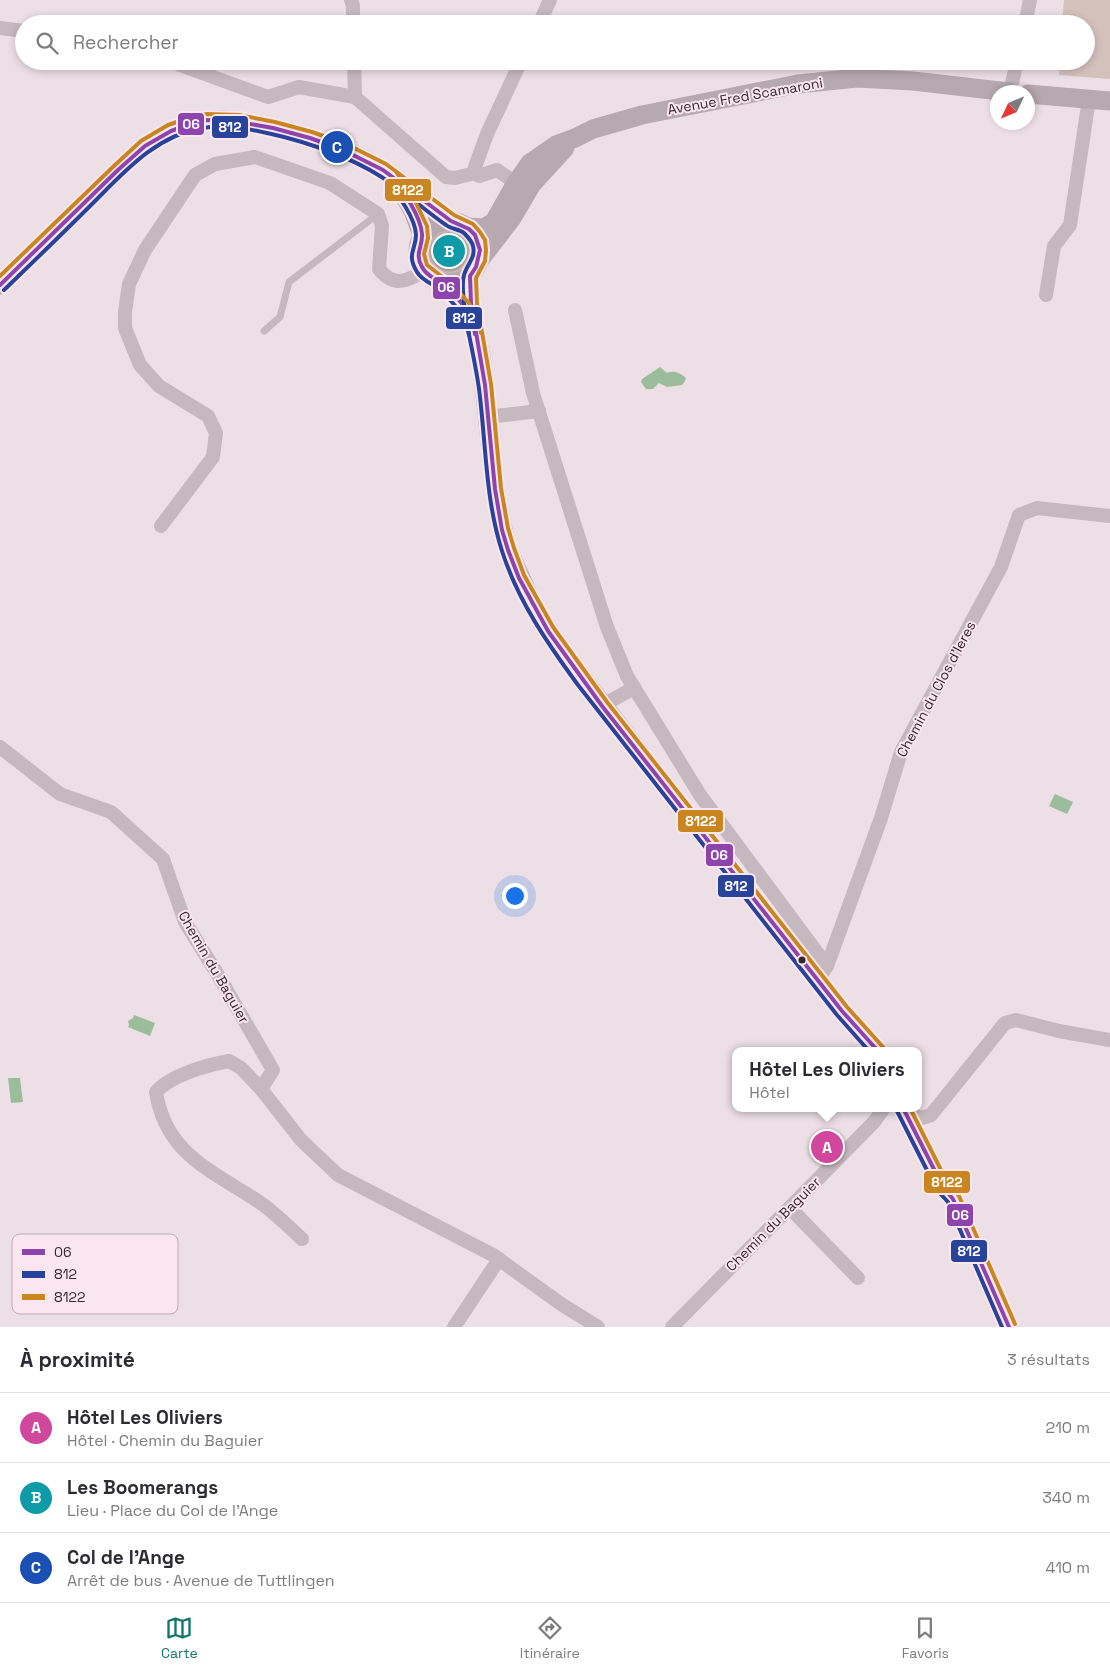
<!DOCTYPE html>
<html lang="fr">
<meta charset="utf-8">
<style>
body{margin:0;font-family:"Space Grotesk",sans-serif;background:#f2f2f3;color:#2b2b33}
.compass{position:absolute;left:990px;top:85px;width:45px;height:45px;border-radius:50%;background:#fff;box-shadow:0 2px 8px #0003;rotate:226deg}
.you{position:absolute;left:514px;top:895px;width:18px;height:18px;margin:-12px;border:4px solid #fff;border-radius:50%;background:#1a73e8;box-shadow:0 0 0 8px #1a73e833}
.badge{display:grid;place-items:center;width:32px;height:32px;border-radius:50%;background:#0f766e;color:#fff;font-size:16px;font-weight:700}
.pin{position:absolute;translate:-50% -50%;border:2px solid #fff;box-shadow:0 1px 5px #0006}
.popup{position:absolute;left:732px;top:1047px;width:190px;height:65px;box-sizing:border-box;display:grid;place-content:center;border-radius:10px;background:#fff;filter:drop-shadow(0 1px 4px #0005);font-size:16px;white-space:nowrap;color:#7c7c81}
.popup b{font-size:19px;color:#2b2b33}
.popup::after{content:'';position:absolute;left:50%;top:100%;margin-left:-10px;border:10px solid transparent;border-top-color:#fff}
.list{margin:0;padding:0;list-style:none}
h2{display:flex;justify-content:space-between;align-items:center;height:65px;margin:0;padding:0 20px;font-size:21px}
h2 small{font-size:16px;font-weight:400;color:#7c7c81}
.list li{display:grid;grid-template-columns:32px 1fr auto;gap:15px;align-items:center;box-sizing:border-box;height:70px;padding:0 20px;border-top:1px solid #e1e1e2}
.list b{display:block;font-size:19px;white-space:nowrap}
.list p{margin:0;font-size:16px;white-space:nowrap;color:#7c7c81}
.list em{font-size:16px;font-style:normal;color:#7c7c81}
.icon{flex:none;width:28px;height:28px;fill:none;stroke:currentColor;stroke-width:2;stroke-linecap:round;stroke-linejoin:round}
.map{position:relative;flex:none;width:1110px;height:1327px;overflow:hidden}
.search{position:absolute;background:#fff;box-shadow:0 2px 8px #0003;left:15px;right:15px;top:15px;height:55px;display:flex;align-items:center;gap:12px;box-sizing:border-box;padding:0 18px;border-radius:28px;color:#7c7c81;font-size:19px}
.sheet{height:275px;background:#fff}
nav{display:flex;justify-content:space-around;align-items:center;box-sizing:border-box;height:70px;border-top:1px solid #e1e1e2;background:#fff;font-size:14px;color:#7c7c81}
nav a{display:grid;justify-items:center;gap:2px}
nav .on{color:#0f766e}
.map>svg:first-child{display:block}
.green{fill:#d4c1bc}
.water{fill:#9cbd9c}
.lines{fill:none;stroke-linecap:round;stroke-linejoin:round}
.service{stroke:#c5b8bf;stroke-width:7}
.minor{stroke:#c5b8bf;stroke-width:14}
.secondary{stroke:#b6a9af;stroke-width:19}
.bus-1-casing{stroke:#f9e6ee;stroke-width:8}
.bus-2-casing{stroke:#f9e6ee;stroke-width:8}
.bus-3-casing{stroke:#f9e6ee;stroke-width:8}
.bus-1{stroke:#8e44ad;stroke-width:4}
.bus-2{stroke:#29439b;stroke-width:4}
.bus-3{stroke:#c98620;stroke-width:4}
.bus-dot{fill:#352730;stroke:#f9e6ee;stroke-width:2}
.labels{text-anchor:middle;stroke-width:4;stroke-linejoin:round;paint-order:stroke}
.street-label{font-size:14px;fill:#352730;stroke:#f9e6ee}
.key{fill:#f9e6ee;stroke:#beadb5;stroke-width:1}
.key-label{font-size:14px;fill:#352730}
.line-badge{stroke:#f9e6ee;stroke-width:2}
.badge-label{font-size:14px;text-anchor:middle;font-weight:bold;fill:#fff}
</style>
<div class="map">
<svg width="1110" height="1327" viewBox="0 0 1110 1327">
<rect width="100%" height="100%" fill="#ecdfe5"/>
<g class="green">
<polygon points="1064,0 1110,0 1110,79 1059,75 1060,61 1086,61 1086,24 1062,24"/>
<circle cx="448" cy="252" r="23"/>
</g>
<g class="water">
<path d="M660 367 667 373C673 370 681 373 686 378L685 381 682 385 667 387 659 383 653 389H646L641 382 642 379Z"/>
<polygon points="1055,794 1073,802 1067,814 1049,806"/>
<polygon points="134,1015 155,1023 150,1036 128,1027 129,1025 128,1021 133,1018"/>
<polygon points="8,1078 20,1078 23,1102 11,1103"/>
</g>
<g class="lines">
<polyline class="service" points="264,331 280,317 289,282 378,214"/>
<g class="minor">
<polyline points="351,0 353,6 353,24"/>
<polyline points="539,24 550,0"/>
<polyline points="1025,24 1030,0"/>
<polyline points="0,28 24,31"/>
<polyline points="169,61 268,97 299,87 355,97"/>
<polyline points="354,61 355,97 446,177 455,178 475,173"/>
<polyline points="1010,92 1017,61"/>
<polyline points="520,190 516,183 497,170 479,176 475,173 475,167 487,134 521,61"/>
<polyline points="1046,295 1054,246 1070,225 1089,99"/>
<polyline points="515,310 533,393 607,627 627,676 700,795 827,966"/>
<polyline points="488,417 539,411"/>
<path d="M161 526 213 457 216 433 208 416 159 386 140 365 125 328V312L129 284 145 250 195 175 215 164 255 157 330 183 378 214 382 226 379 269C393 287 406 282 424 271"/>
<polyline points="603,705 634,688"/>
<polyline points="0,747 60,794 111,812 163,859 185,922 218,975 273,1070 261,1089"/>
<polyline points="823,972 827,966 881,818 901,752 1001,567 1019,515 1037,508 1110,516"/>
<polyline points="905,1113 922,1118 931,1115 1005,1023 1016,1020 1059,1031 1110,1040"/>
<polyline points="790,1208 858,1278"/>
<path d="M302 1239C289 1227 276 1214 262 1204 214 1171 166 1156 156 1092 171 1075 207 1065 229 1061L241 1068 261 1089 301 1140 338 1175 493 1255 561 1304 598 1327"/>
<polyline points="454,1327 499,1259"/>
<polyline points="672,1327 874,1122 884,1108"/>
</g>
<g class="secondary">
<polyline points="1028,94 1110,101"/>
<polyline points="398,185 413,211 422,235"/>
<circle cx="449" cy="252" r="31"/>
<polyline points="468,227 484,228 494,222 516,183 530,163 556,145 575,138 593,129 642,115 798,84 857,78 913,81 1009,92"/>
<polyline points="479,261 512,218 532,184 565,148"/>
<polyline points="470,276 472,319 481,356 494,481 500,517 508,550 537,613 562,651 682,808 842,1011 878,1051"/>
<path d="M0 285C32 255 63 224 95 193 116 173 138 148 164 134 181 125 204 119 223 120 262 123 322 139 358 156 392 172 421 198 451 221"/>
<polyline points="903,1108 943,1187 953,1199 1009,1327"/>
</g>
<defs>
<g id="bus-1">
<path d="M392 177C403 190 421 217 422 234 423 247 414 253 422 267 426 275 433 277 439 282 451 290 466 306 472 319 474 324 474 329 475 334"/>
<polyline points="0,285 119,169 145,146 171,131 193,123 208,120 239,122 273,128 310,138 343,150 383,170 451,221 469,229 475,235 480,250 476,267 470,276 471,303 485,385 495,489 502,530 508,550 519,578 548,631 602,706 842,1011 878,1051"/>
<polyline points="903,1108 943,1187 953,1199 1009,1327"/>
</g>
<g id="bus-2">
<path d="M387 181C397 193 416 219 416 235 416 250 406 254 417 272 421 279 428 282 435 286 444 293 464 313 467 324 468 327 468 331 469 335"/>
<path d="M4 290C32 263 59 237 86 210 120 177 153 136 202 128 229 123 258 131 284 137 322 147 360 161 392 184 411 197 427 212 446 225 451 229 459 229 464 233 468 237 472 241 473 246 476 258 467 264 464 275 461 285 464 300 465 311 469 340 477 368 480 397 486 449 486 501 502 551 518 601 548 644 578 685L837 1015 869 1051"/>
<polyline points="897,1111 937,1190 948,1202 1002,1327"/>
</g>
<g id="bus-3">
<polyline points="397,173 415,201 427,226 428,238 424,254 427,265 449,282 468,302 478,317 481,333"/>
<polyline points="0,276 115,165 141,141 168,125 191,117 207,114 239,115 275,122 312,132 346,144 386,164 454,215 473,224 480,232 485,240 486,250 485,261 476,278 477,303 491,384 501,488 508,528 514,548 524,575 553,627 607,702 847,1007 883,1047"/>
<polyline points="910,1108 948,1184 959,1196 1015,1324"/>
</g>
</defs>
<use href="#bus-1" class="bus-1-casing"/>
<use href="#bus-2" class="bus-2-casing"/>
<use href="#bus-3" class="bus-3-casing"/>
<use href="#bus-1" class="bus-1"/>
<use href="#bus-2" class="bus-2"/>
<use href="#bus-3" class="bus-3"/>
</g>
<circle class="bus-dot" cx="802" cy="960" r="4.5"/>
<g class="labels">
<g class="street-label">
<text transform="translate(745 96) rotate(-10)" y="5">Avenue Fred Scamaroni</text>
<text transform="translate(936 689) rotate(-62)" y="5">Chemin du Clos d'Ieres</text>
<text transform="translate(214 967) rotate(60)" y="5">Chemin du Baguier</text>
<text transform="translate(773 1224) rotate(-45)" y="5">Chemin du Baguier</text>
</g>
</g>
<rect x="12" y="1234" width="166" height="80" rx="8" class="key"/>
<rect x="22" y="1249" width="23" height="6" fill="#8e44ad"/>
<rect x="22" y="1271" width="23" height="7" fill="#29439b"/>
<rect x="22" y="1294" width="23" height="6" fill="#c98620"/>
<g class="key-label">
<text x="54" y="1257">06</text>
<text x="54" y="1279">812</text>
<text x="54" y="1302">8122</text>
</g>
<g class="line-badge">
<rect x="177" y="112" width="28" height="24" rx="5" fill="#8e44ad"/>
<rect x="211" y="115" width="38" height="24" rx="5" fill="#29439b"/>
<rect x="384" y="178" width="48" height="24" rx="5" fill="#c98620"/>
<rect x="432" y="276" width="29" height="24" rx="5" fill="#8e44ad"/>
<rect x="445" y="306" width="38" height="24" rx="5" fill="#29439b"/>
<rect x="677" y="809" width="47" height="24" rx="5" fill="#c98620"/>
<rect x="705" y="843" width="29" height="24" rx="5" fill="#8e44ad"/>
<rect x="717" y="874" width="38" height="24" rx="5" fill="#29439b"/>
<rect x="923" y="1170" width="48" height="24" rx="5" fill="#c98620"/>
<rect x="946" y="1203" width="28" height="24" rx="5" fill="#8e44ad"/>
<rect x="950" y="1239" width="38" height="24" rx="5" fill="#29439b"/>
</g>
<g class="badge-label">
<text x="191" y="129">06</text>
<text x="230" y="132">812</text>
<text x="408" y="195">8122</text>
<text x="446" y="292">06</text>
<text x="464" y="323">812</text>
<text x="701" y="826">8122</text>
<text x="719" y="860">06</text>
<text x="736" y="891">812</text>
<text x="947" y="1187">8122</text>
<text x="960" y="1220">06</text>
<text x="969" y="1256">812</text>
</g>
</svg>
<svg class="compass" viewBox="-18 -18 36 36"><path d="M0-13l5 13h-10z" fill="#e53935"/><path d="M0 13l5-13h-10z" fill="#7c7c81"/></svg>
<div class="you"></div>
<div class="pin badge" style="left:827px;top:1147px;background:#d1479c">A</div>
<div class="popup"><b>Hôtel Les Oliviers</b>Hôtel</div>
<div class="pin badge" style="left:449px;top:251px;background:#0f9aa8">B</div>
<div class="pin badge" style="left:337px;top:147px;background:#1a4fb4">C</div>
<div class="search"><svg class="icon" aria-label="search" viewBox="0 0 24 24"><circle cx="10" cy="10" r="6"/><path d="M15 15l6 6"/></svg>Rechercher</div>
</div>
<section class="sheet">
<h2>À proximité<small>3 résultats</small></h2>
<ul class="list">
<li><span class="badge" style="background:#d1479c">A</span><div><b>Hôtel Les Oliviers</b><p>Hôtel · Chemin du Baguier</p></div><em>210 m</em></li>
<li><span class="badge" style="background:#0f9aa8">B</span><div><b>Les Boomerangs</b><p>Lieu · Place du Col de l'Ange</p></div><em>340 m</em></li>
<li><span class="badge" style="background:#1a4fb4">C</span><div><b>Col de l'Ange</b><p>Arrêt de bus · Avenue de Tuttlingen</p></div><em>410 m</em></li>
</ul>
</section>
<nav>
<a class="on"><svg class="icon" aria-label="map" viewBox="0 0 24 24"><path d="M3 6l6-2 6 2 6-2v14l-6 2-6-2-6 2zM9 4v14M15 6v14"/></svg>Carte</a>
<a><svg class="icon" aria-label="directions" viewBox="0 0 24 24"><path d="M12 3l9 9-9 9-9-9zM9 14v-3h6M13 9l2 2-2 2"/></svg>Itinéraire</a>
<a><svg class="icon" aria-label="saved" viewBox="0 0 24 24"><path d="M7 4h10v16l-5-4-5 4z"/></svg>Favoris</a>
</nav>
